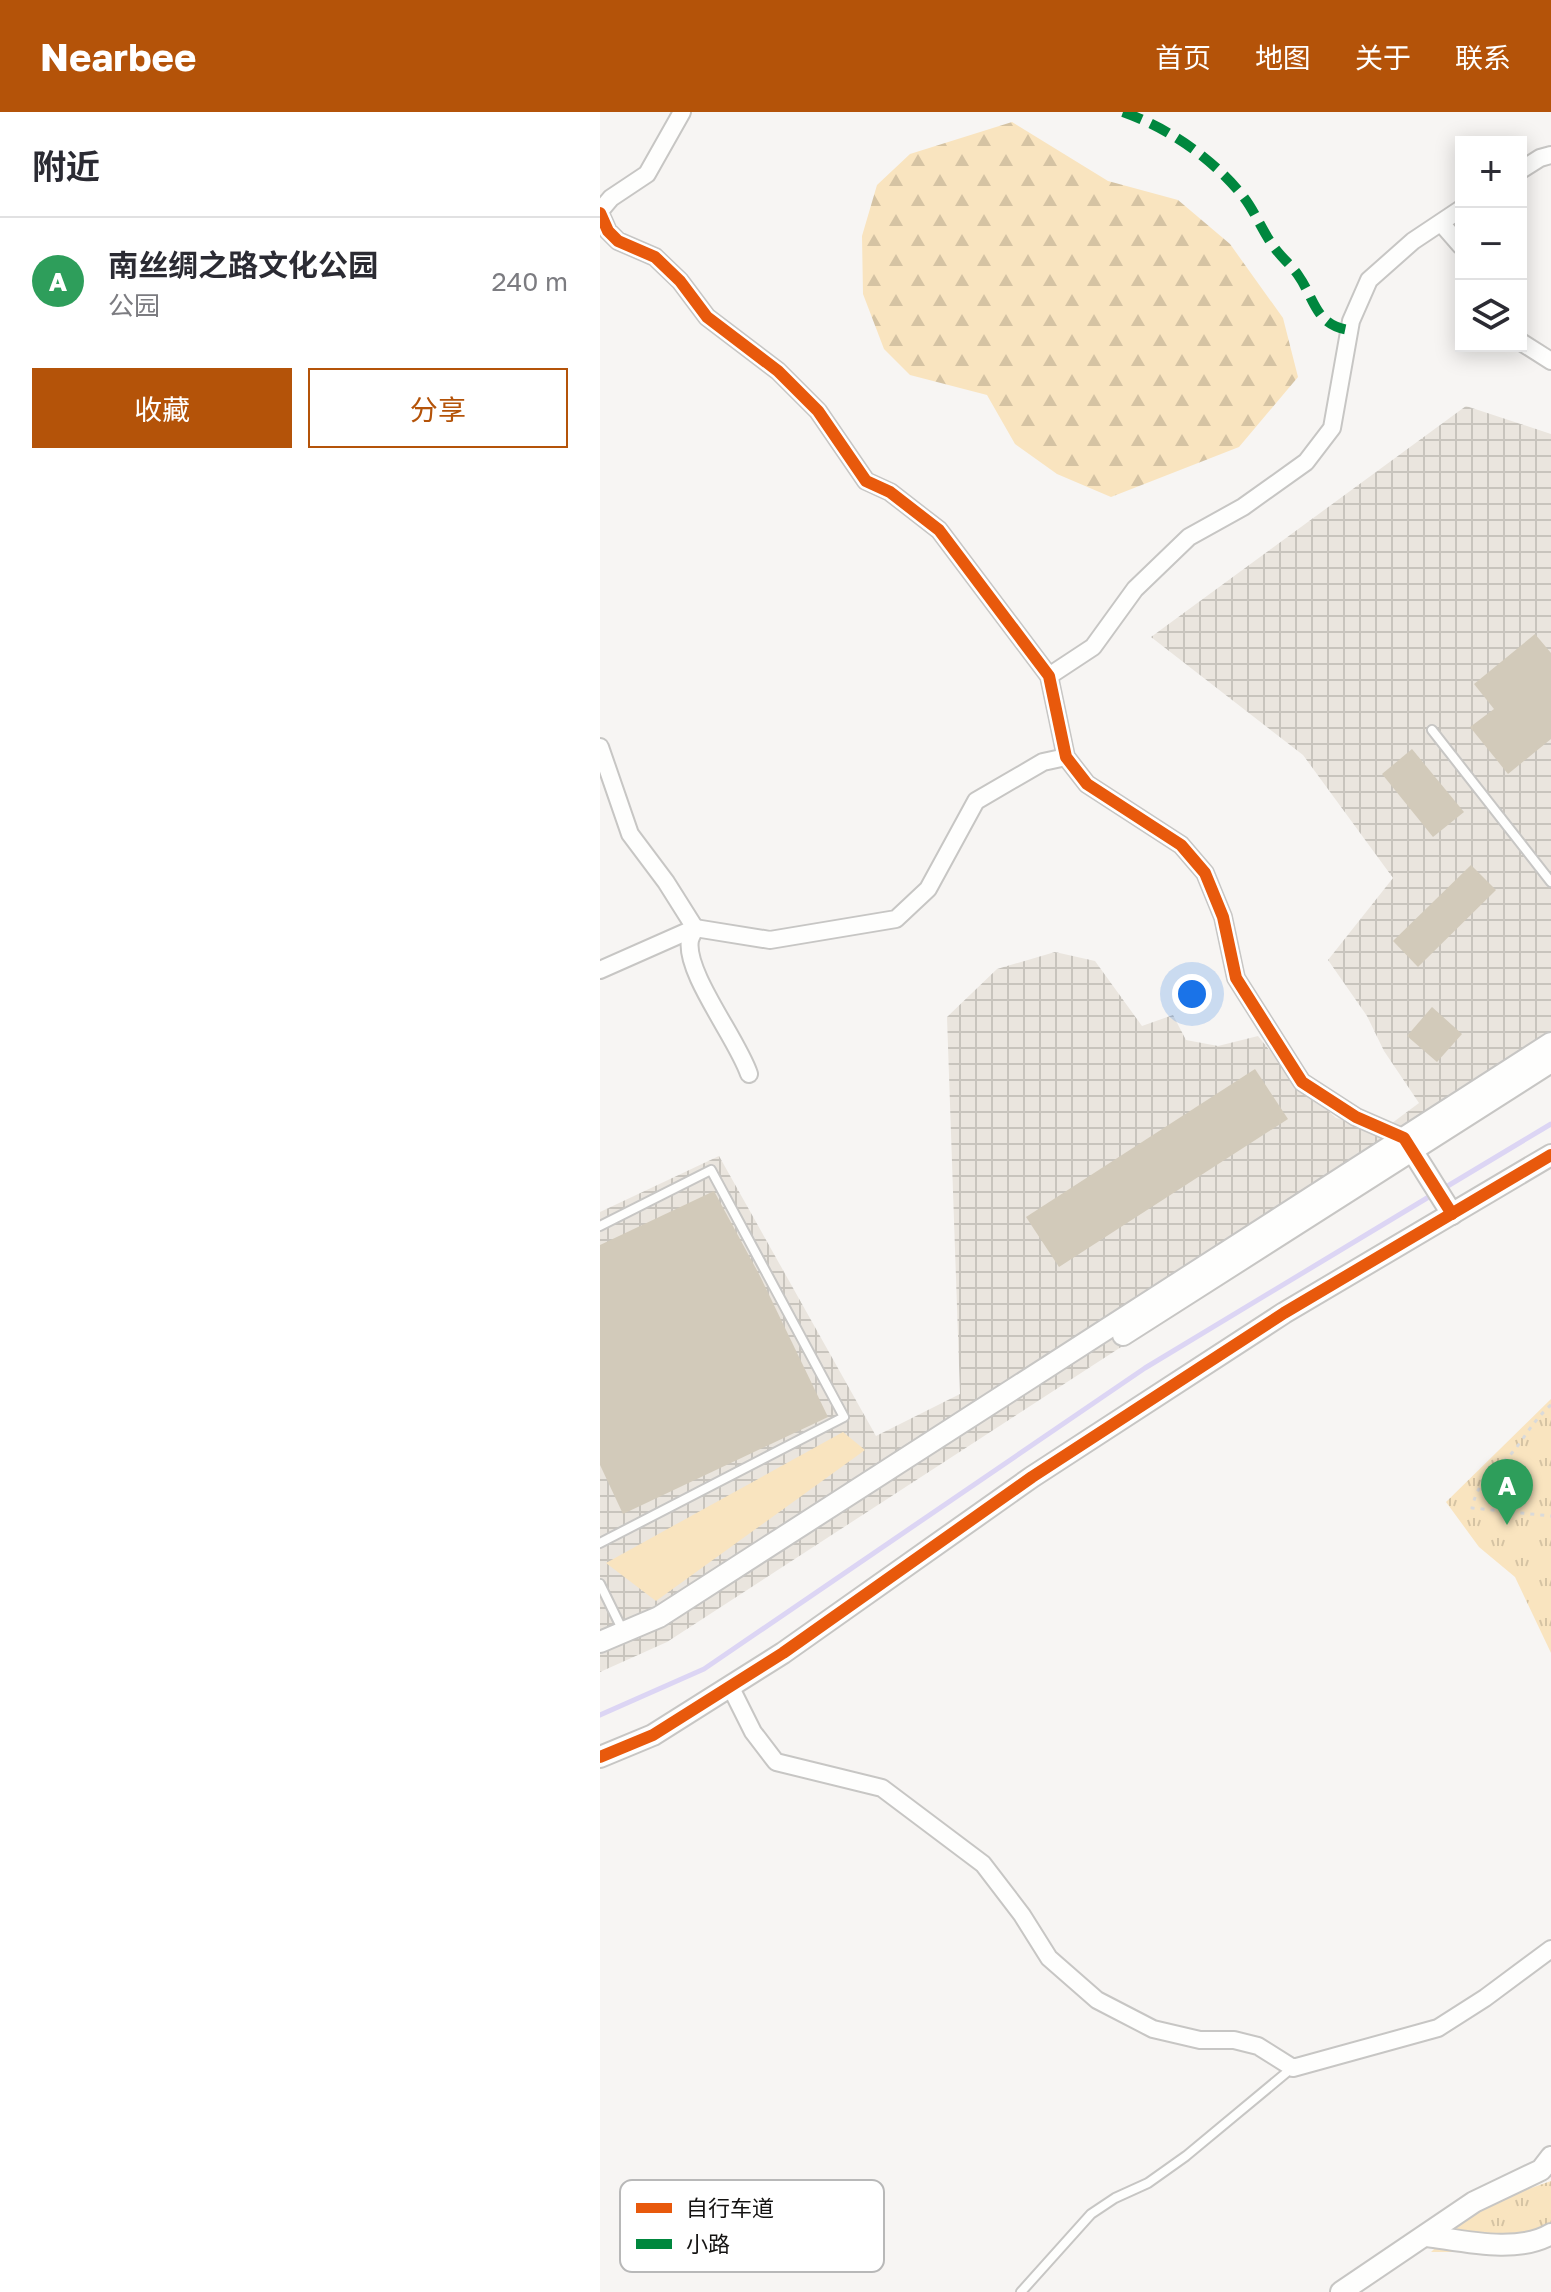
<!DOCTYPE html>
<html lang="zh">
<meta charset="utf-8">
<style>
body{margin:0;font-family:"Golos Text","Noto Sans SC",sans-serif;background:#f2f2f3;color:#2b2b33}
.controls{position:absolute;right:24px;top:24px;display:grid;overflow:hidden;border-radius:0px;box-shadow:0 4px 20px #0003}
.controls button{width:72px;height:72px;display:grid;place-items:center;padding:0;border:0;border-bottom:2px solid #e1e1e2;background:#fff;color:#2b2b33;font:40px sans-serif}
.you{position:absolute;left:592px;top:882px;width:28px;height:28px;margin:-20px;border:6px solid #fff;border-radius:50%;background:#1a73e8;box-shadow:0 0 0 12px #1a73e833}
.badge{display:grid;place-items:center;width:52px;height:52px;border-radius:50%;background:#b45309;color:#fff;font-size:26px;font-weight:700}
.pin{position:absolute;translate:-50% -66px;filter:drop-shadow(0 2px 4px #0008)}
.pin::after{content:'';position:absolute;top:42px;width:28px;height:24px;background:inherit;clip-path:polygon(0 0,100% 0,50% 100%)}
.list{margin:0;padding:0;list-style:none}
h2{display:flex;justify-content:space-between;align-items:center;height:104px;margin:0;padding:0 32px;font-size:34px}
h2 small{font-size:26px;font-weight:400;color:#7c7c81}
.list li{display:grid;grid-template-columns:52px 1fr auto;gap:24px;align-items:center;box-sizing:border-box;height:128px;padding:0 32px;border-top:2px solid #e1e1e2}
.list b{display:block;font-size:30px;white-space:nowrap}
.list p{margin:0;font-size:26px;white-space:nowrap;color:#7c7c81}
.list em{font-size:26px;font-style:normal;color:#7c7c81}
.actions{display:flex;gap:16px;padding:24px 32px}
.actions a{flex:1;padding:18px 0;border:2px solid #b45309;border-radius:0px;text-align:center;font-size:28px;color:#b45309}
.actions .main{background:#b45309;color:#fff}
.icon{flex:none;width:44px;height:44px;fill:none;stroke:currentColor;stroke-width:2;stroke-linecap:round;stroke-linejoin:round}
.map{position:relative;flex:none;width:951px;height:2180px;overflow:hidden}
header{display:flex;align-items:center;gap:48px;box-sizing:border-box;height:112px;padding:0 40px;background:#b45309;color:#fff}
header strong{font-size:38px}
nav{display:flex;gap:44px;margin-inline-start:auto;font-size:28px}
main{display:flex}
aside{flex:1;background:#fff}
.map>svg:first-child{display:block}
.industrial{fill:url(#industrial-grid)}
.green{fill:#f9e4bf}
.forest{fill:url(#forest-firs)}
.park{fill:url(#park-tufts)}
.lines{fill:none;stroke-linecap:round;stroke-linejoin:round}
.stream{stroke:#dcd5f4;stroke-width:5}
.building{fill:#d2caba}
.service-casing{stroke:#c7c6c4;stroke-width:12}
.minor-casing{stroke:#c7c6c4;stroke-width:20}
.tertiary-casing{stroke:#c7c6c4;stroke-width:24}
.path{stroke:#dadada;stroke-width:3;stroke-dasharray:4 6;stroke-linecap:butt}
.service{stroke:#fefefd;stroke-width:8}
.minor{stroke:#fefefd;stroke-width:16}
.tertiary{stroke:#fefefd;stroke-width:20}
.quiet{stroke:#00873e;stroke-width:10;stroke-dasharray:20 10;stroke-linecap:butt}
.cycleway-casing{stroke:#fff;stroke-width:17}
.cycleway{stroke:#e8590c;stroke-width:12}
.key{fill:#fff;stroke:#b8b8b8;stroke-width:2}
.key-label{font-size:22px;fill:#141312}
</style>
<header>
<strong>Nearbee</strong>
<nav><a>首页</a><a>地图</a><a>关于</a><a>联系</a></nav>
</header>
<main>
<aside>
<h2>附近<small></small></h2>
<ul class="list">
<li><span class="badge" style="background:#2e9e5b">A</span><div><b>南丝绸之路文化公园</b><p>公园</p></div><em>240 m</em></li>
</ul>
<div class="actions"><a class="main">收藏</a><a>分享</a></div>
</aside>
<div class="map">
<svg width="951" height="2180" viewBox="0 0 951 2180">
<defs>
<pattern id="industrial-grid" width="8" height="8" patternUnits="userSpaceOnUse" patternTransform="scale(2)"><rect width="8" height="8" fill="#eae5de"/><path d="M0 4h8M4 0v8" fill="none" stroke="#c8c4bd"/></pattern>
<pattern id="forest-firs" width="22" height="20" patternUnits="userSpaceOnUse" patternTransform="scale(2)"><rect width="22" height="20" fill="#f9e4bf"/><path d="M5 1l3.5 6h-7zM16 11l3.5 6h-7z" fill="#d5c3a3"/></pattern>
<pattern id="park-tufts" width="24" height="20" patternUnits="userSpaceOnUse" patternTransform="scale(2)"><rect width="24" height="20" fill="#f9e4bf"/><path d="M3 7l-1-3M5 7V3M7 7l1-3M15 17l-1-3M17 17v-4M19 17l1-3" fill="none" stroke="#d5c3a3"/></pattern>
</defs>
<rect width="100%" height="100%" fill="#f7f5f3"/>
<polygon class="industrial" points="866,294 951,322 951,963 732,1098 67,1530 0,1560 0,1100 119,1044 276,1324 360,1282 347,905 397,857 455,840 495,849 542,914 573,903 586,928 618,934 658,924 693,967 736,1006 784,1017 819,991 784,939 767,904 728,848 793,766 703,643 551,525"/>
<polygon class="green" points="243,1320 265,1338 56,1489 6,1451"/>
<polygon class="forest" points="412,10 508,69 578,88 630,132 683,206 698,265 639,335 511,385 457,362 415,332 387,283 310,263 284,237 263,182 262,124 277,73 310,42"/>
<g class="park">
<polygon points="951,1287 951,1541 915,1465 879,1435 846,1390"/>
<polygon points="951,2069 951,2129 897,2140 831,2140 880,2094"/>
</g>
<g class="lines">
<g class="stream">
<polyline points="841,1078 951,1012"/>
<polyline points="0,1603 104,1557 545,1256 832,1083"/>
</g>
</g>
<g class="building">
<polygon points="935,522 951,541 951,627 908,662 870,615 894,597 874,572"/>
<polygon points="812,637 864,700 833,725 782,662"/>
<polygon points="871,753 896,778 818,855 793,829"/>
<polygon points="832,895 862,922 837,950 807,924"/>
<polygon points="655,957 688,1007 459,1155 426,1105"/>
<polygon points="114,1079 160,1164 228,1305 23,1402 0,1353 0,1133"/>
</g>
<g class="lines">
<defs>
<g id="service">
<polyline points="832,618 951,770"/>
<polyline points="0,1114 111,1058 244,1305 0,1431"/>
<polyline points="0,1472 23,1519"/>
<polyline points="421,2180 491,2102 515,2086 548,2071 586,2044 692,1956"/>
</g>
<g id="minor">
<polyline points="921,58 940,46 951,43"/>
<polyline points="0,99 11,86 47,62 82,0"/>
<polyline points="0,101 8,119 18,129 55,145 80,169 107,205 178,259 218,299 266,369 290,380 339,418 449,564 466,645 487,672 581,733 605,761 623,805 636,866 702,970 756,1005 804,1026"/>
<polyline points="841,111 861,134"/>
<polyline points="921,230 951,249"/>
<polyline points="449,564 493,535 535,477 589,425 643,395 706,350 732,316 751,209 769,168 813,129 861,97"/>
<path d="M0 635 30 722 66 770 95 816C94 820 91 824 90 828 84 860 138 928 149 962"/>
<polyline points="0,858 95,816 170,828 296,807 328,777 376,689 443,650 466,645"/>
<polyline points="130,1574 153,1620 176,1650 282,1676 383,1752 422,1803 449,1846 497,1888 553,1917 600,1928 634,1928 658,1934 693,1956 838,1916 885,1886 951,1837"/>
</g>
<g id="tertiary">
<polyline points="805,1027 852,1102"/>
<polyline points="523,1223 951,950"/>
<polyline points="0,1530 59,1505 951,931"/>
<polyline points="0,1645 53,1623 183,1541 432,1365 684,1201 951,1043"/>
<path d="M827 2124C864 2129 917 2142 951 2122"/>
<polyline points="741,2180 874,2090 941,2058 951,2045"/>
</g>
</defs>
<use href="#service" class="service-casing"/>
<use href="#minor" class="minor-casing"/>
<use href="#tertiary" class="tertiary-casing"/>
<path class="path" d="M951 1293C938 1304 929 1318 919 1332 901 1358 880 1360 872 1396L951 1404"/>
<use href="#service" class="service"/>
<use href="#minor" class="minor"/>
<use href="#tertiary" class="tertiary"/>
<path class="quiet" d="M523 0C568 16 611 45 642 83 655 99 662 119 674 135 681 145 691 153 698 163 715 187 715 213 749 218"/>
<defs>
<g id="cycleway">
<polyline points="0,101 8,119 18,129 55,145 80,169 107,205 178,259 218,299 266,369 290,380 339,418 449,564 466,645 487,672 581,733 605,761 623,805 636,866 702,970 756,1005 804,1026 852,1102"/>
<polyline points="0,1645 53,1623 183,1541 432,1365 684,1201 951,1043"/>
</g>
</defs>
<use href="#cycleway" class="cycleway-casing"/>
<use href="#cycleway" class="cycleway"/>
</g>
<rect x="20" y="2068" width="264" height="92" rx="12" class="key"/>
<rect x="36" y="2091" width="36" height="10" fill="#e8590c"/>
<rect x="36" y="2127" width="36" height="10" fill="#00873e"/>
<g class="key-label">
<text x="86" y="2104">自行车道</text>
<text x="86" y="2140">小路</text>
</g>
</svg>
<div class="controls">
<button>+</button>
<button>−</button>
<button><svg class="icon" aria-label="layers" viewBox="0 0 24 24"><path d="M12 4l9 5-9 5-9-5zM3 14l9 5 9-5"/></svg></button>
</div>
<div class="you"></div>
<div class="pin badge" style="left:907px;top:1413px;background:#2e9e5b">A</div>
</div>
</main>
